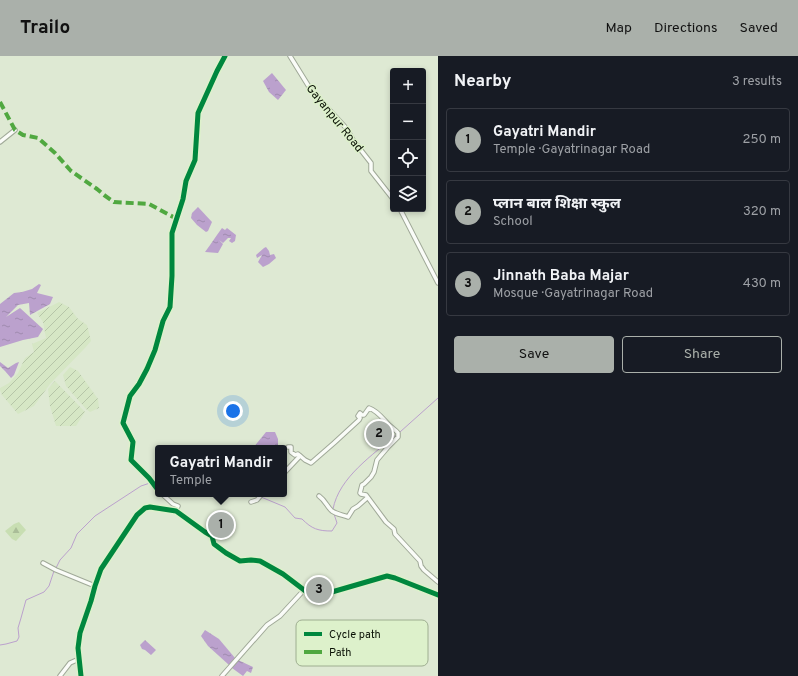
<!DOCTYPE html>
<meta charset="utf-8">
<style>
body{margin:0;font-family:Overpass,"Noto Sans Devanagari",sans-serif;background:#242831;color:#f1f3f6}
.controls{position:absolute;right:12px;top:12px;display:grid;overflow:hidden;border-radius:4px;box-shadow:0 2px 6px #0003}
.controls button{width:36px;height:36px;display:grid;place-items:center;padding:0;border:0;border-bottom:1px solid #363941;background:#171b24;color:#f1f3f6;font:20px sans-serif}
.you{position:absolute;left:233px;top:355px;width:14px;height:14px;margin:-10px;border:3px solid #fff;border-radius:50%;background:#1a73e8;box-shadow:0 0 0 6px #1a73e833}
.badge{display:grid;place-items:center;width:26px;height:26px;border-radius:50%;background:#aab0aa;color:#111;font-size:13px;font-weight:700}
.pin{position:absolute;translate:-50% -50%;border:2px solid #fff;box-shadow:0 1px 4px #0006}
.popup{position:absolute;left:155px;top:389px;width:132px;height:52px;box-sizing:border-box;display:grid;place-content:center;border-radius:4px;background:#171b24;filter:drop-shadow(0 1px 3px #0005);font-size:13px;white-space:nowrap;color:#9ea1a6}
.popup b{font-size:15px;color:#f1f3f6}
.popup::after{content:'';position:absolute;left:50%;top:100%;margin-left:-8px;border:8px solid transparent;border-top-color:#171b24}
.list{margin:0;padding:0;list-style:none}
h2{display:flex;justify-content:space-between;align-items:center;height:52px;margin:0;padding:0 16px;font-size:17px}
h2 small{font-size:13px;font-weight:400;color:#9ea1a6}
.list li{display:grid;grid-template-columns:26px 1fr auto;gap:12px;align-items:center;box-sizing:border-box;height:64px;margin:0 8px 8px;padding:0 8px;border:1px solid #363941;border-radius:4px}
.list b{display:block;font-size:15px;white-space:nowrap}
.list p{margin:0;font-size:13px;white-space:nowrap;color:#9ea1a6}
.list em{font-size:13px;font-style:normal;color:#9ea1a6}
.actions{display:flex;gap:8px;padding:12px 16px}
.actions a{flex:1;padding:9px 0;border:1px solid #aab0aa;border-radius:4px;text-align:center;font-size:14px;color:#aab0aa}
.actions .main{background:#aab0aa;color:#111}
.icon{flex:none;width:22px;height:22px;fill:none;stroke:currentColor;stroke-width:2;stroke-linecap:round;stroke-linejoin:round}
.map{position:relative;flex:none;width:438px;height:620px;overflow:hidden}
header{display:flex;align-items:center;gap:24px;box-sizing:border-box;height:56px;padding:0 20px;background:#aab0aa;color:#111}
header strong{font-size:19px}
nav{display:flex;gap:22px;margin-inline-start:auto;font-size:14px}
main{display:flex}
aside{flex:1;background:#171b24}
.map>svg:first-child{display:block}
.industrial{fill:url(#industrial-furrows)}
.forest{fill:url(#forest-firs)}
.water{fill:url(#water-ripples)}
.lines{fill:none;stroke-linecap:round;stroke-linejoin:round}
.stream{stroke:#bba1cd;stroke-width:1}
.minor-casing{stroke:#a0a998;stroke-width:5.5}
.minor{stroke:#fafcf8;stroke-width:3.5}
.quiet{stroke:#50a840;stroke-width:4;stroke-dasharray:8 4;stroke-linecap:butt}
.cycleway-casing{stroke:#ddf1cb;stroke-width:8}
.cycleway{stroke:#00873e;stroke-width:5}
.labels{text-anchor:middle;stroke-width:3;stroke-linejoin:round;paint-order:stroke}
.street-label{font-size:12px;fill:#0a1105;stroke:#ddf1cb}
.key{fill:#ddf1cb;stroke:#9eae90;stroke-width:1}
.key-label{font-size:11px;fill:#0a1105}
</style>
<header>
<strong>Trailo</strong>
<nav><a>Map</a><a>Directions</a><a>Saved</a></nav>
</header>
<main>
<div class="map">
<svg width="438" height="620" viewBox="0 0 438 620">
<defs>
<pattern id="industrial-furrows" width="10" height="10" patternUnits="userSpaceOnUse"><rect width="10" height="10" fill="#d6e7c5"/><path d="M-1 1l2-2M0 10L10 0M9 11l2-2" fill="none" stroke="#b6c5a8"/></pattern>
<pattern id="forest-firs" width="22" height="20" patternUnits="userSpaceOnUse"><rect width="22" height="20" fill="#c8deb2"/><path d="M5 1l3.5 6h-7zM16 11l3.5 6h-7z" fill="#aabd98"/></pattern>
<pattern id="water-ripples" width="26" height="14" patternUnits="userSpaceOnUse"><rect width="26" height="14" fill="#bba1cd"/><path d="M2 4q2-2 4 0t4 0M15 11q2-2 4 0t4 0" fill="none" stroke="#9f8aaf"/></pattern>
</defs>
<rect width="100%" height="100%" fill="#dee9d3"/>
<g class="industrial">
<polygon points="59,246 69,251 78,263 87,269 91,285 85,292 50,328 34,350 18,358 2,339 0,334 0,332 9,327 18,317 25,302 34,296 32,288 46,282 43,266 37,257"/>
<polygon points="70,311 78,315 98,343 99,352 90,356 86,353 66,330 63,319"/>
<polygon points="55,325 85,356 76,370 56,370 50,350 48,333"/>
</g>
<polygon class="forest" points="19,466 26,474 16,485 12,483 5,475 14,468"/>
<g class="water">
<polygon points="272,17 286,34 278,44 269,36 263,25"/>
<polygon points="198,151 212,166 208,175 206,176 197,169 191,162 192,157"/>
<path d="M222 172 225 174 227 172 236 179 235 185 232 187 229 185 231 182H228L223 187 219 184 223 188 218 197 205 196C211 188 216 180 222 172Z"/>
<polygon points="266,191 269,195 270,199 274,198 276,202 269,208 263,211 258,206 262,199 257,202 256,199 264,192"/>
<polygon points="39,228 41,229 37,237 53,241 50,248 30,259 29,247 18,249 6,261 20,252 43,273 38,281 23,284 0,291 0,248 14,237 22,236 32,233"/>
<polygon points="0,306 8,312 16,307 19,306 14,319 11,322 5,315 0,310"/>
<polygon points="266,376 275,376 278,383 278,392 253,392"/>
<polygon points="205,574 219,583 235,602 229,609 208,590 201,580"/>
<polygon points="145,584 156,594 151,599 145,594 142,593 140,589"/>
<polygon points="238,604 253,611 251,617 247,615 243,620 232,612"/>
</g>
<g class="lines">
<g class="stream">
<polyline points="400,376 438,342"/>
<polyline points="153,426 158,425"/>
<polyline points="245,438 258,441"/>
<path d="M261 441 285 451 295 462 302 463C312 473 318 475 332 475L337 467 334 458"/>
<path d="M333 453C339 421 373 399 397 378"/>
<polyline points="56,512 60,504 71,492 77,478 95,460 141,430 150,427"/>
<polyline points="0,589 6,588 17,585 19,581 18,572 21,562 26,544 44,536 49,530 54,515"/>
</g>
<defs>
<g id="minor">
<polyline points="290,0 311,34 347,73 353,84 371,107 371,115 393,143"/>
<polyline points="0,86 15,74"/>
<polyline points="400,153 438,227"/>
<path d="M288 391H291V396L295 399 298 398 305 404 311 407 334 387 359 364 360 362 358 360 360 357 362 359H364L369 352C378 355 383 363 389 369 392 372 396 374 398 377V381L388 391 377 404 374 416 371 421 364 428 362 429 360 437 361 438 366 439 386 466 394 473 395 478 420 505 421 510 424 514 438 526"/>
<polyline points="284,417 300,400"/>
<polyline points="158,434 149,422 131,404 133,386 123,367 130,340 139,328 147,313 155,294 163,265 170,251 172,220 172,177 183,143 186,125 195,104 198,57 217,15 225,0"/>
<polyline points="162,438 173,448 178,450 176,455"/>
<path d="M319 440C326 445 327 451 332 455 336 458 343 459 348 461L353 453 358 450 367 442"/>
<polyline points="251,446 257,444 262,438"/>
<polyline points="43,507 56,514 95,530"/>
<polyline points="60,620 70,607 79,603"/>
<polyline points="81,620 78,592 80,577 91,545 95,530 101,513 137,459 145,452 150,451 176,455 205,476 212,480 214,488 226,497 240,505 251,504 260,505 283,518 308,537 313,539 318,540 387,520 395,522 438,539"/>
<polyline points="222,620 267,569 280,560 304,534"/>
</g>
</defs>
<use href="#minor" class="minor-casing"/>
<use href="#minor" class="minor"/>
<polyline class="quiet" points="0,46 15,74 23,79 38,82 55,97 71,115 97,133 104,139 114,146 149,148 177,163"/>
<defs>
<g id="cycleway">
<polyline points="158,434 149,422 131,404 133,386 123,367 130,340 139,328 147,313 155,294 163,265 170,251 172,220 172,177 183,143 186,125 195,104 198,57 217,15 225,0"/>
<polyline points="81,620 78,592 80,577 91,545 95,530 101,513 137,459 145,452 150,451 176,455 205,476 212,480 214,488 226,497 240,505 251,504 260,505 283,518 308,537 313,539 318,540 387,520 395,522 438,539"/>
</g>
</defs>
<use href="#cycleway" class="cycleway-casing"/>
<use href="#cycleway" class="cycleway"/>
</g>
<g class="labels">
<g class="street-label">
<text transform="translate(335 62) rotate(51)" y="4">Gayanpur Road</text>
</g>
</g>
<rect x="296" y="564" width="132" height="46" rx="6" class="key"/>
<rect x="304" y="576" width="18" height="4" fill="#00873e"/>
<rect x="304" y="594" width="18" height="4" fill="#50a840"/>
<g class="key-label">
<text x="329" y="582">Cycle path</text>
<text x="329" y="600">Path</text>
</g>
</svg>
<div class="controls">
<button>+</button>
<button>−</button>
<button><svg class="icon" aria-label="locate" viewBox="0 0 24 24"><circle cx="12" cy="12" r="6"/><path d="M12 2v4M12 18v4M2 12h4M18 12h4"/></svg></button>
<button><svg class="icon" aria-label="layers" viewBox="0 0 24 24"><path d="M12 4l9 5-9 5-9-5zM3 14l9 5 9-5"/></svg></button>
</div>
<div class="you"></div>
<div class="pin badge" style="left:221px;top:469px">1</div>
<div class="popup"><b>Gayatri Mandir</b>Temple</div>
<div class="pin badge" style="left:379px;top:378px">2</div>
<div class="pin badge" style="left:319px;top:534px">3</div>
</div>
<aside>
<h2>Nearby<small>3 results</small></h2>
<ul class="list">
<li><span class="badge">1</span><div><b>Gayatri Mandir</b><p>Temple · Gayatrinagar Road</p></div><em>250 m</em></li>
<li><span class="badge">2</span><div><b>प्लान बाल शिक्षा स्कुल</b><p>School</p></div><em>320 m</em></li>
<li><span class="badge">3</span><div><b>Jinnath Baba Majar</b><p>Mosque · Gayatrinagar Road</p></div><em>430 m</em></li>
</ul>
<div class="actions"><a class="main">Save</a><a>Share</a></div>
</aside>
</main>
